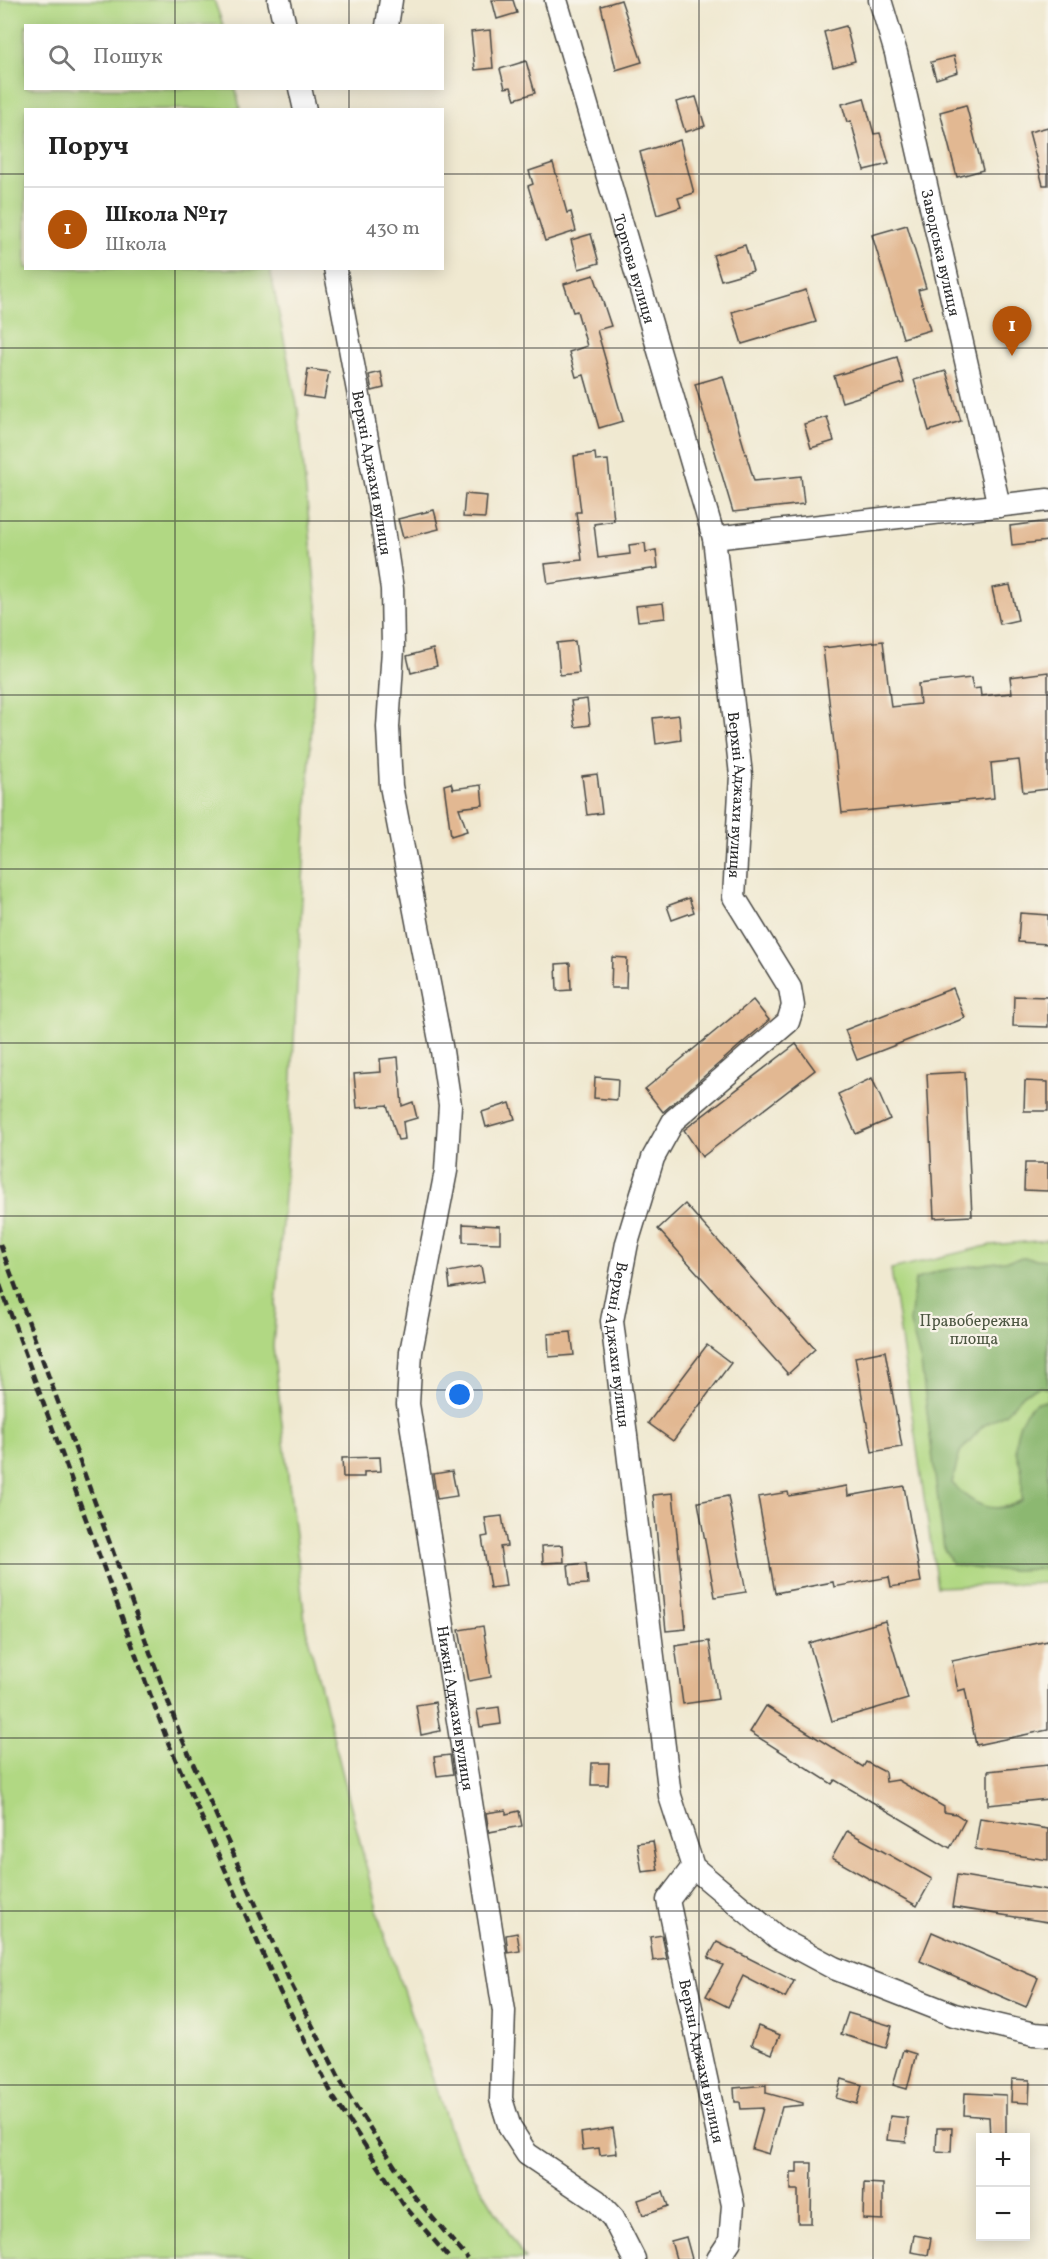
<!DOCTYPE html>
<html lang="uk">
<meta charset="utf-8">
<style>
body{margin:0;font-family:Vollkorn,serif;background:#f6f6f6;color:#222}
.controls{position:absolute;right:18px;bottom:18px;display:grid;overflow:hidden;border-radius:0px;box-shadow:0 3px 15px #0003}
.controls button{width:54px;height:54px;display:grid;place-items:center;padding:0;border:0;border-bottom:2px solid #e0e0e0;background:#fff;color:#222;font:30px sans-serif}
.you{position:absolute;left:460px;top:1395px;width:21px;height:21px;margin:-15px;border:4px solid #fff;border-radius:50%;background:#1a73e8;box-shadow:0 0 0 9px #1a73e833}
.badge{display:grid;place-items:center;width:39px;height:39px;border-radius:50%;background:#b45309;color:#fff;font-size:20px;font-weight:700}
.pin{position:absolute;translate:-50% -50px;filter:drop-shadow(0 2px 3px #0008)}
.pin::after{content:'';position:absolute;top:32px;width:21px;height:18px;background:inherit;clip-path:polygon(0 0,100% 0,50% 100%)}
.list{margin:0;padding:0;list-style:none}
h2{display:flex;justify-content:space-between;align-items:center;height:78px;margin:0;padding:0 24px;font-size:26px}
h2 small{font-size:20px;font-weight:400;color:#767676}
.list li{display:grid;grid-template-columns:39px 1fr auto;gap:18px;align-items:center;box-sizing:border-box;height:84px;padding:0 24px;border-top:2px solid #e0e0e0}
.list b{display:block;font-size:22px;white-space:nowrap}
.list p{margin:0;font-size:20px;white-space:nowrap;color:#767676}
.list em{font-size:20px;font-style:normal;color:#767676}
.icon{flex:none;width:33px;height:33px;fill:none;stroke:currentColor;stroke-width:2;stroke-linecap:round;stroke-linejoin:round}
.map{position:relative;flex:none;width:1048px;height:2259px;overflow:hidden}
.search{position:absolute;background:#fff;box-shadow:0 3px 15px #0003;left:24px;top:24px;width:420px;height:66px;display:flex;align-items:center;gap:15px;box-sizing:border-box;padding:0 21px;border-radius:0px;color:#767676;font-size:22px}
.panel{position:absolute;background:#fff;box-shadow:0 3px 15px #0003;left:24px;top:108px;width:420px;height:162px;border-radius:0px}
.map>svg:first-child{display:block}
.green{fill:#b1d883;stroke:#6e8257;stroke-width:1.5}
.forest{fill:#8cb871;stroke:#5c724e;stroke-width:1.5}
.building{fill:#e2b892}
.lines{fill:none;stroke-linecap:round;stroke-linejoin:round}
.minor-casing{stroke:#494844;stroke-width:25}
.minor{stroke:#fff;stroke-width:22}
.rail{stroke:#2b2b2b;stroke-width:4.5;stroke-dasharray:9 4.5;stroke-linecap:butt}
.grid{fill:none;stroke:#2b2b2b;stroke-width:1.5;stroke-opacity:0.55}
.labels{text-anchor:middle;stroke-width:4.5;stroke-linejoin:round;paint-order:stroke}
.street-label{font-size:16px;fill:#2b2b2b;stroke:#f7f3e8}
.park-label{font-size:16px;fill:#4c5641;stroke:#f7f3e8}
</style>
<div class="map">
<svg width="1048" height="2259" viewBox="0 0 1048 2259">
<rect width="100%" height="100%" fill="#f7f3e8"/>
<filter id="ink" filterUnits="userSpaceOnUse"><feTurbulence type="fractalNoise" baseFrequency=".0167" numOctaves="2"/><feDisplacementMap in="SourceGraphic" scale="12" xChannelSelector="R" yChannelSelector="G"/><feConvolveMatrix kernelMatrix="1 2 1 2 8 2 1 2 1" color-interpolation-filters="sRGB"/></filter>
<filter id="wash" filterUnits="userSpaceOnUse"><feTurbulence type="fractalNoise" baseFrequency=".008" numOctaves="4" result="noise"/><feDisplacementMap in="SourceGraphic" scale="24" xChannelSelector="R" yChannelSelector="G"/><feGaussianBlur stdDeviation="1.35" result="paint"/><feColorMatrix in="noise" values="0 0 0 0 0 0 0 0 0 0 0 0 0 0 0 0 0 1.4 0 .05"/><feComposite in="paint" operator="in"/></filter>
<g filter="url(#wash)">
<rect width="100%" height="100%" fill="#f0e9d1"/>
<g class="green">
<polygon points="0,0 214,0 223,25 26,26 26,88 236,89 240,109 26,110 26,268 270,269 298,410 318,615 290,1112 273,1347 306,1629 381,1925 455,2145 525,2259 0,2259"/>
<polygon points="1048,1240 1048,1583 937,1587 891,1269 991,1245"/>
</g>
<path class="forest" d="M1023 1258 1048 1260V1388L1039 1387 1026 1392 1006 1413 983 1426 960 1452 952 1483C973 1506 994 1516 1022 1500 1022 1490 1023 1478 1021 1467 1019 1461 1016 1455 1016 1449 1014 1431 1026 1398 1048 1401V1568C1015 1571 983 1572 952 1564L944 1549 921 1363 910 1323 915 1280 938 1271Z"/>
<g id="blocks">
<g class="building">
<polygon points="492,0 513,0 517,13 497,19"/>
<polygon points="621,0 642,62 616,70 601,6"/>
<polygon points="846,26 855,61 833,67 824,32"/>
<polygon points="490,30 493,68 475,70 471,32"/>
<polygon points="954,56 958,72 936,79 931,62"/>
<polygon points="526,61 535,93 515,99 511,87 505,88 500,69"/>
<polygon points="696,97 705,126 685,132 676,102"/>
<polygon points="864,98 874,134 880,133 889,164 864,170 851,121 847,122 842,104"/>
<polygon points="966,105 983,170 957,177 940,112"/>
<polygon points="1048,127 1048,185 1043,185 1029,132"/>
<polygon points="680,140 694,193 678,198 681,207 657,215 640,152"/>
<polygon points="553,163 567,213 571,212 576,231 545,241 528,186 533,184 529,171"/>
<polygon points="907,225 926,288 918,290 930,330 903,338 872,235"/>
<polygon points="591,234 599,263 579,269 571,240"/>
<polygon points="745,245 753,271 721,280 713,255"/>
<polygon points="594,275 611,326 597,330 623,421 599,428 584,375 576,377 569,352 587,346 577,311 573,312 564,284"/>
<polygon points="806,290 816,322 742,344 732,312"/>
<polygon points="897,357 904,383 842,402 834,376"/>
<polygon points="308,369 329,372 324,399 304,396"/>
<polygon points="946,371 961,421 929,431 914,380"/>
<polygon points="381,372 384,388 372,391 369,375"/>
<polygon points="723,376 754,481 801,476 804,504 733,512 695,384"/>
<polygon points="827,417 834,441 811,448 804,424"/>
<polygon points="595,453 596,461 608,460 614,521 594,524 598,558 630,554 629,545 645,543 646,552 656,550 658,568 548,584 545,564 582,560 576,512 581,512 574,456"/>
<polygon points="465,494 487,496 485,518 463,517"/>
<polygon points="434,510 439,529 403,538 398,519"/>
<polygon points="1048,521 1048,541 1012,545 1010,526"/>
<polygon points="1010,585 1018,620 1000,624 992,588"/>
<polygon points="663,603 665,618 638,621 636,606"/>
<polygon points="575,641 579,673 560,675 557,643"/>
<polygon points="883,641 891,707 920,704 918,684 971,678 973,689 980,688 981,696 1012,693 1010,677 1048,672 1048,789 1023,792 1019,760 991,763 994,798 842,813 823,648"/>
<polygon points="433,649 437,666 411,673 407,656"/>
<polygon points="587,699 590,725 575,727 571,701"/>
<polygon points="679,715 681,740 656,744 653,718"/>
<polygon points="597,774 602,813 587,815 582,776"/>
<polygon points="451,783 453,789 481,785 483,805 459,808 467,831 451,836 444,785"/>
<polygon points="689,898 694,912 672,920 667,906"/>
<polygon points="1020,913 1048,915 1048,944 1018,942"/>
<polygon points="612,957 627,958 626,988 611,988"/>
<polygon points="570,963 571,990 557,991 556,964"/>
<polygon points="953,988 965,1018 857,1060 845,1030"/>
<polygon points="1014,996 1048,997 1048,1027 1013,1026"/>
<polygon points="753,1000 769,1020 663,1112 645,1089"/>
<polygon points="796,1044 815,1070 702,1157 684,1130"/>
<polygon points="398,1057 402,1106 413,1102 417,1118 403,1122 405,1139 398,1140 387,1105 357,1108 354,1074 381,1072 380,1059"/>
<polygon points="965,1072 972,1216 934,1218 927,1074"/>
<polygon points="595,1077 618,1079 617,1100 594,1098"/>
<polygon points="872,1078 890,1119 856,1134 838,1094"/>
<polygon points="1025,1081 1048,1082 1048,1111 1024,1111"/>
<polygon points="510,1103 515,1119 486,1127 482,1112"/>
<polygon points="1025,1163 1048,1163 1048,1191 1024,1190"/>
<polygon points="685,1204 815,1349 788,1374 658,1229"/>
<polygon points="463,1224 500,1226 500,1243 463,1242"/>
<polygon points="481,1266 484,1282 450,1288 448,1272"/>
<polygon points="571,1332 574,1355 549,1357 548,1334"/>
<polygon points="707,1345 731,1363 673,1441 648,1423"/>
<polygon points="885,1351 902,1447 872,1452 855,1357"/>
<polygon points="380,1457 381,1471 364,1472 364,1477 343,1477 342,1458"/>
<polygon points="452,1471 457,1496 437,1499 433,1474"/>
<polygon points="847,1486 848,1496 904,1486 921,1582 891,1587 889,1577 834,1587 833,1582 775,1593 758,1497 788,1492 789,1496"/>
<polygon points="673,1493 686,1629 666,1631 653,1495"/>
<polygon points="728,1496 746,1592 715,1597 698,1502"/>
<polygon points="502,1516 507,1546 500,1547 506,1586 490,1588 482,1537 488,1536 485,1518"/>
<polygon points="563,1545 564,1562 543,1563 542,1546"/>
<polygon points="586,1563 588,1584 570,1585 568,1565"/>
<polygon points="885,1621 908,1699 832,1721 809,1643"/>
<polygon points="483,1626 491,1677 469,1681 459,1630"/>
<polygon points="709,1641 718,1699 683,1704 675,1646"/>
<polygon points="1048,1641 1048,1730 976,1745 965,1689 958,1691 952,1661"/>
<polygon points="435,1702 440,1731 421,1735 416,1705"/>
<polygon points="766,1706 863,1767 866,1762 885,1772 886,1782 898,1780 944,1807 944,1812 956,1814 965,1820 950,1848 835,1780 832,1784 750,1732"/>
<polygon points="499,1707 501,1724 480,1727 477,1710"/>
<polygon points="450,1755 453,1774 437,1776 434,1757"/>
<polygon points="592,1763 609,1763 608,1785 591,1785"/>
<polygon points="1048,1765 1048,1799 988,1805 988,1771"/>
<polygon points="506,1810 506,1814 519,1811 522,1826 489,1832 486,1813"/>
<polygon points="980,1818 1048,1829 1048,1860 975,1849"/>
<polygon points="847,1831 932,1879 917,1906 832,1858"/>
<polygon points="653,1841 658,1870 642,1872 637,1843"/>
<polygon points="957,1875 1048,1890 1048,1922 952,1907"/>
<polygon points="932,1932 1038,1978 1026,2007 920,1961"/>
<polygon points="517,1933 520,1951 508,1953 506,1935"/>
<polygon points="662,1935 667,1959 653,1961 650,1937"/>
<polygon points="717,1942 794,1981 785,1998 743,1976 728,2007 706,1996 723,1965 708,1958"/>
<polygon points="848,2013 892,2026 886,2048 841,2034"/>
<polygon points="758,2026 780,2035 772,2054 751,2045"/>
<polygon points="903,2050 916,2054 907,2089 893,2085"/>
<polygon points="842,2079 862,2085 857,2104 836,2098"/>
<polygon points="1012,2079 1030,2080 1029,2103 1011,2102"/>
<polygon points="766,2085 766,2093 803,2103 803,2105 782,2107 769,2154 752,2149 763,2108 741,2109 740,2102 735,2102 734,2088"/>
<polygon points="965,2093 1006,2095 1006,2138 990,2138 989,2117 964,2115"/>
<polygon points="890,2116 908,2118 906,2142 887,2140"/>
<polygon points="613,2128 617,2153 600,2155 599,2148 583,2150 581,2133"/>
<polygon points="937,2128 952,2128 951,2152 936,2151"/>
<polygon points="797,2163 812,2163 811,2223 798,2223 798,2190 791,2190 791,2172 797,2172"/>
<polygon points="864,2183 883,2184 883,2220 863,2219"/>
<polygon points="663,2192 668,2206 643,2215 638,2200"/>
<polygon points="914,2235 931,2238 928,2255 911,2252"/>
<polygon points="686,2237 692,2259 676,2259 671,2241"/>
</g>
</g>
</g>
<g filter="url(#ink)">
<use href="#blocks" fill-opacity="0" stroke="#494844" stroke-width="1.5"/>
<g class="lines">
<defs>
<g id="minor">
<polyline points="279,0 285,26"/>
<path id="s1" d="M556 0 714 538 741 775 734 897 790 988 793 1006 788 1022 674 1120 653 1158 627 1243 612 1321 670 1796 693 1867 778 1938 834 1968 954 2015 1034 2034 1048 2035"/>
<path id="s2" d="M880 0 896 53 999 506"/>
<polyline points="387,26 391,0"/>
<polyline points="300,88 305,110"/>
<path id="s3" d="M335 268 379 503 392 589 393 649 388 727 391 786 442 1051 450 1105 446 1171 411 1352 408 1404 504 2011 501 2099 510 2128 527 2154 597 2201 613 2218 634 2259"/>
<polyline points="714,538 1048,500"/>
<path id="s4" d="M693 1867 668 1900 733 2205 730 2241 718 2259"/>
</g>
</defs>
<use href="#minor" class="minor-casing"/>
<use href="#minor" class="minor"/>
<g class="rail">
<polyline points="0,1244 180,1734 292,1986 346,2091 414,2196 468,2259"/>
<polyline points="0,1285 167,1740 280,1992 334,2098 403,2204 450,2259"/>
</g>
</g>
</g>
<path class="grid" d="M175 0V26M349 0V26M524 0V2259M699 0V2259M873 0V2259M175 88V110M349 88V110M0 174H26M442 174H1048M175 268V2259M349 268V2259M0 348H1048M0 521H1048M0 695H1048M0 869H1048M0 1043H1048M0 1216H1048M0 1390H1048M0 1564H1048M0 1738H1048M0 1911H1048M0 2085H1048"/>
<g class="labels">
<g class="street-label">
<text dy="6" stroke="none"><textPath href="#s2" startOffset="260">Заводська вулиця</textPath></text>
<text dy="6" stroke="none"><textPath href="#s1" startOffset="280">Торгова вулиця</textPath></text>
<text dy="6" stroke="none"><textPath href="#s3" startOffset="208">Верхні Аджахи вулиця</textPath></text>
<text dy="6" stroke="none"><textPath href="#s1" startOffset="819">Верхні Аджахи вулиця</textPath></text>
<text dy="6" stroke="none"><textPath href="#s1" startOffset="1449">Верхні Аджахи вулиця</textPath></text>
<text dy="6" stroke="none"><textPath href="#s3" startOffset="1458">Нижні Аджахи вулиця</textPath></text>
<text dy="6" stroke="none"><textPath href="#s4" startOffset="206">Верхні Аджахи вулиця</textPath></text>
</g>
<g class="park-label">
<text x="974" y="1326">Правобережна<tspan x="974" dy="18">площа</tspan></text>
</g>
</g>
</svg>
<div class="controls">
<button>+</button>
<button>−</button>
</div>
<div class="you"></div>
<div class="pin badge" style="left:1012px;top:356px">1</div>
<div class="search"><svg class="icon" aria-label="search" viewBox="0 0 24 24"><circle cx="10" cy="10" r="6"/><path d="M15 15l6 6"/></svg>Пошук</div>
<section class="panel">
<h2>Поруч<small></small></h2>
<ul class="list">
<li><span class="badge">1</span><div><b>Школа №17</b><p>Школа</p></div><em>430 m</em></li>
</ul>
</section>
</div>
